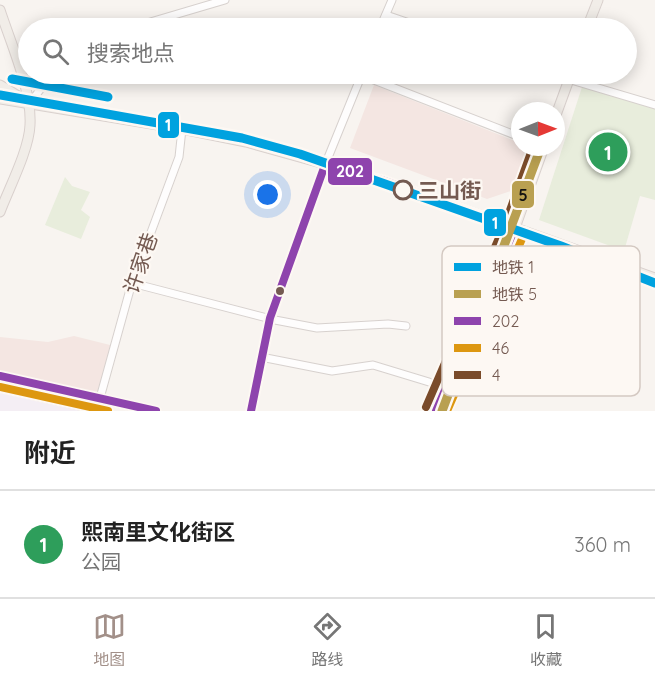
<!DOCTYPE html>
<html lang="zh">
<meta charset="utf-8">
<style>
body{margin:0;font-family:Quicksand,"Noto Sans SC",sans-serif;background:#f6f6f6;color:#222}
.compass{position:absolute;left:511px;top:102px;width:54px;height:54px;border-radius:50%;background:#fff;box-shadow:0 3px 15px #0003;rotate:89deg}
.you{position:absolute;left:268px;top:195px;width:21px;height:21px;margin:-15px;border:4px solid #fff;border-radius:50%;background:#1a73e8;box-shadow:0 0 0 9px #1a73e833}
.badge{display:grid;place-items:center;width:39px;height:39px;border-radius:50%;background:#a29089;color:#fff;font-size:20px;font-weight:700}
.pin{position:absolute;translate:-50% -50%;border:3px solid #fff;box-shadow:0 2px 6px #0006}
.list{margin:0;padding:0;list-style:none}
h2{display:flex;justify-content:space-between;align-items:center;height:78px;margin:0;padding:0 24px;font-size:26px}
h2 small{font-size:20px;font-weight:400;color:#767676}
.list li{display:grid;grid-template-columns:39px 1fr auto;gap:18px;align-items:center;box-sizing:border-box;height:108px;padding:0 24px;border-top:2px solid #e0e0e0}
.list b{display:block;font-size:22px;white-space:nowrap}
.list p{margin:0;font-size:20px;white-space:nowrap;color:#767676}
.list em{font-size:20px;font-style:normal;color:#767676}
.icon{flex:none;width:33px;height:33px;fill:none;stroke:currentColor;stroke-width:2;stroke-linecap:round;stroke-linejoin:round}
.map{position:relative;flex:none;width:655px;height:411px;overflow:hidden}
.search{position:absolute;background:#fff;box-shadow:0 3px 15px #0003;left:18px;right:18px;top:18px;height:66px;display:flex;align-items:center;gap:15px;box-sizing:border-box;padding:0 21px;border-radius:33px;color:#767676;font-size:22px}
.sheet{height:186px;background:#fff}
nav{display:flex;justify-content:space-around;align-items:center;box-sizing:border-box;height:84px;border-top:2px solid #e0e0e0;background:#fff;font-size:16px;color:#767676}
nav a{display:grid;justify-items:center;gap:3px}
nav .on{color:#a29089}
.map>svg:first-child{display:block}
.commercial{fill:#f4e6e2}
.education{fill:#f4eef4}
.green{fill:#e8eddc}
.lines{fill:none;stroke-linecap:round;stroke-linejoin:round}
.minor-casing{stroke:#d7d1ce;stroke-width:9}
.major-casing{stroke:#d9d0cd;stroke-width:11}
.minor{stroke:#fefdfd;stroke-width:7}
.major{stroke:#f1ede8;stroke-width:9}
.bus-1-casing{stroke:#fdf8f3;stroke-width:12}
.bus-2-casing{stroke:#fdf8f3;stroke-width:12}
.bus-3-casing{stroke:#fdf8f3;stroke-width:12}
.bus-1{stroke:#8e44ad;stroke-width:8}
.bus-2{stroke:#dd9710;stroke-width:8}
.bus-3{stroke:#7a4b2a;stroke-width:8}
.metro-1-casing{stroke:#fdf8f3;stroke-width:14}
.metro-2-casing{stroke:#fdf8f3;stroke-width:14}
.metro-1{stroke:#00a2df;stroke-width:9}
.metro-2{stroke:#b9a051;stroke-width:9}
.stop-dot{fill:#fdf8f3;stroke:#745a51;stroke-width:3}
.bus-dot{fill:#745a51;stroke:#fdf8f3;stroke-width:2}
.labels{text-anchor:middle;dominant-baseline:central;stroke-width:4.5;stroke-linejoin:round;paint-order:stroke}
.stop-label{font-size:21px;font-weight:bold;fill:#745a51;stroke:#fdf8f3;text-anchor:start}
.street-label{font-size:21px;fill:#745a51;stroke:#fdf8f3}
.key{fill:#fdf8f3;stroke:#d4c9c2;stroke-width:1.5}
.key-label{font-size:16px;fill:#745a51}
.line-badge{stroke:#fdf8f3;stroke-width:2}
.badge-label{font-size:16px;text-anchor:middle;font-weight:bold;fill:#fff}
.pale-badge-label{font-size:16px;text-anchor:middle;font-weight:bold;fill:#111}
</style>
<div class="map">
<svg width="655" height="411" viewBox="0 0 655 411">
<rect width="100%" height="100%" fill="#f8f4f0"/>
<g class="commercial">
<polygon points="374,85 520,143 520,147 534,149 517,189 487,199 350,148"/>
<polygon points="74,336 114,346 100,398 0,376 0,337 48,342"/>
</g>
<polygon class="education" points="0,392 96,411 0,411"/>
<g class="green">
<polygon points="582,87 655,107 655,200 640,196 624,251 539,220"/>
<polygon points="65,177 72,186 90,192 81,210 90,217 81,239 45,225"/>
</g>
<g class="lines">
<defs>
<g id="minor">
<polyline points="386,15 424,28"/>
<polyline points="130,28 225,0"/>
<polyline points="380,28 392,0"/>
<polyline points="551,74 655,105"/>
<polyline points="361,75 520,137"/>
<polyline points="30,103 52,74"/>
<polyline points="132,283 275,320 317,328 388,324 406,326"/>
<polyline points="261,357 332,371 373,365 429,382"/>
<polyline points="100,398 131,286 179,157 182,129"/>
<polyline points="251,411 270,318 325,165 362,74"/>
</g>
<g id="major">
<path d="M0 10C11 44 32 90 30 125 29 150 9 188 0 212"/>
<polyline points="587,28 598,0"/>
<polyline points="0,85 25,100"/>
<polyline points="0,99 182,129 246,142 382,180 655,278"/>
<polyline points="556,115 571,74"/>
<polyline points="0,376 156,411"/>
<polyline points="0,387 106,411"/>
<polyline points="436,411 515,228 544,147"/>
</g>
</defs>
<use href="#minor" class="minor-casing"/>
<use href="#major" class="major-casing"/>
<use href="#minor" class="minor"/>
<use href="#major" class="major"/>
<defs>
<g id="bus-1">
<polyline points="0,376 156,411"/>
<polyline points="251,411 270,318 325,165 382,180 515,228 436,411"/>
</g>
<g id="bus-2">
<polyline points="0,387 108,411"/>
<polyline points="447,411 525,232"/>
</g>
<polyline id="bus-3" points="426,407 505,224 533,147"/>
</defs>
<use href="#bus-1" class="bus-1-casing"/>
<use href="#bus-2" class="bus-2-casing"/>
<use href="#bus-3" class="bus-3-casing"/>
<use href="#bus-1" class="bus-1"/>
<use href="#bus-2" class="bus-2"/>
<use href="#bus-3" class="bus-3"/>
<defs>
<g id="metro-1">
<polyline points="12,79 108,97"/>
<polyline points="0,95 242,138 300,154 561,246 655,283"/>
</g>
<polyline id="metro-2" points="442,411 541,147"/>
</defs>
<use href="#metro-1" class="metro-1-casing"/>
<use href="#metro-2" class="metro-2-casing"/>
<use href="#metro-1" class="metro-1"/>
<use href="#metro-2" class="metro-2"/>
</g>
<circle class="stop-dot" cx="403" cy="190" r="9"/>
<circle class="bus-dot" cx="280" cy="291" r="5"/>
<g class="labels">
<g class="stop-label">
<text x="418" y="190">三山街</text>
</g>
<g class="street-label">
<text transform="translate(140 263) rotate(-71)">许家巷</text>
</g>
</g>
<rect x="442" y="246" width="198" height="150" rx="9" class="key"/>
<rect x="454" y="263" width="27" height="8" fill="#00a2df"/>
<rect x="454" y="290" width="27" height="8" fill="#b9a051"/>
<rect x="454" y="317" width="27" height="8" fill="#8e44ad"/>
<rect x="454" y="344" width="27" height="8" fill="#dd9710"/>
<rect x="454" y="371" width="27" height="8" fill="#7a4b2a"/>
<g class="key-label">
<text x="492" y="273">地铁 1</text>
<text x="492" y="300">地铁 5</text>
<text x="492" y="327">202</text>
<text x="492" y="354">46</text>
<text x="492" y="381">4</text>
</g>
<g class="line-badge">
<rect x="157" y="111" width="23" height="28" rx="6" fill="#00a2df"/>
<rect x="327" y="157" width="46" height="29" rx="6" fill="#8e44ad"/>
<rect x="511" y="180" width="24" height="29" rx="6" fill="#b9a051"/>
<rect x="483" y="208" width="24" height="29" rx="6" fill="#00a2df"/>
</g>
<g class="badge-label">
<text x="168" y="131">1</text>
<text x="350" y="177">202</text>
<text x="495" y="229">1</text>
</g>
<g class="pale-badge-label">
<text x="523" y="201">5</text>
</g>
</svg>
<svg class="compass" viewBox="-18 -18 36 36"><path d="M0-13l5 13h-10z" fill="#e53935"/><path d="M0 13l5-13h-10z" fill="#767676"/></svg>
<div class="you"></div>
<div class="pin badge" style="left:608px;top:152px;background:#2e9e5b">1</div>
<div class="search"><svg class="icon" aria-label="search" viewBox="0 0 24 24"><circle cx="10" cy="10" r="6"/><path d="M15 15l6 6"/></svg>搜索地点</div>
</div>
<section class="sheet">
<h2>附近<small></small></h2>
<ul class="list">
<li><span class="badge" style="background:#2e9e5b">1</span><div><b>熙南里文化街区</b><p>公园</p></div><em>360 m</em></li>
</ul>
</section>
<nav>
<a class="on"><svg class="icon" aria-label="map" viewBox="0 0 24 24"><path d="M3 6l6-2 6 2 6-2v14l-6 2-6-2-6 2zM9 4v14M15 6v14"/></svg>地图</a>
<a><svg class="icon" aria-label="directions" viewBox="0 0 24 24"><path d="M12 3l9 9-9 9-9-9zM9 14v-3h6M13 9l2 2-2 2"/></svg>路线</a>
<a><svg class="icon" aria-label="saved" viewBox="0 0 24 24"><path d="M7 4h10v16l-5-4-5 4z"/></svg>收藏</a>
</nav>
